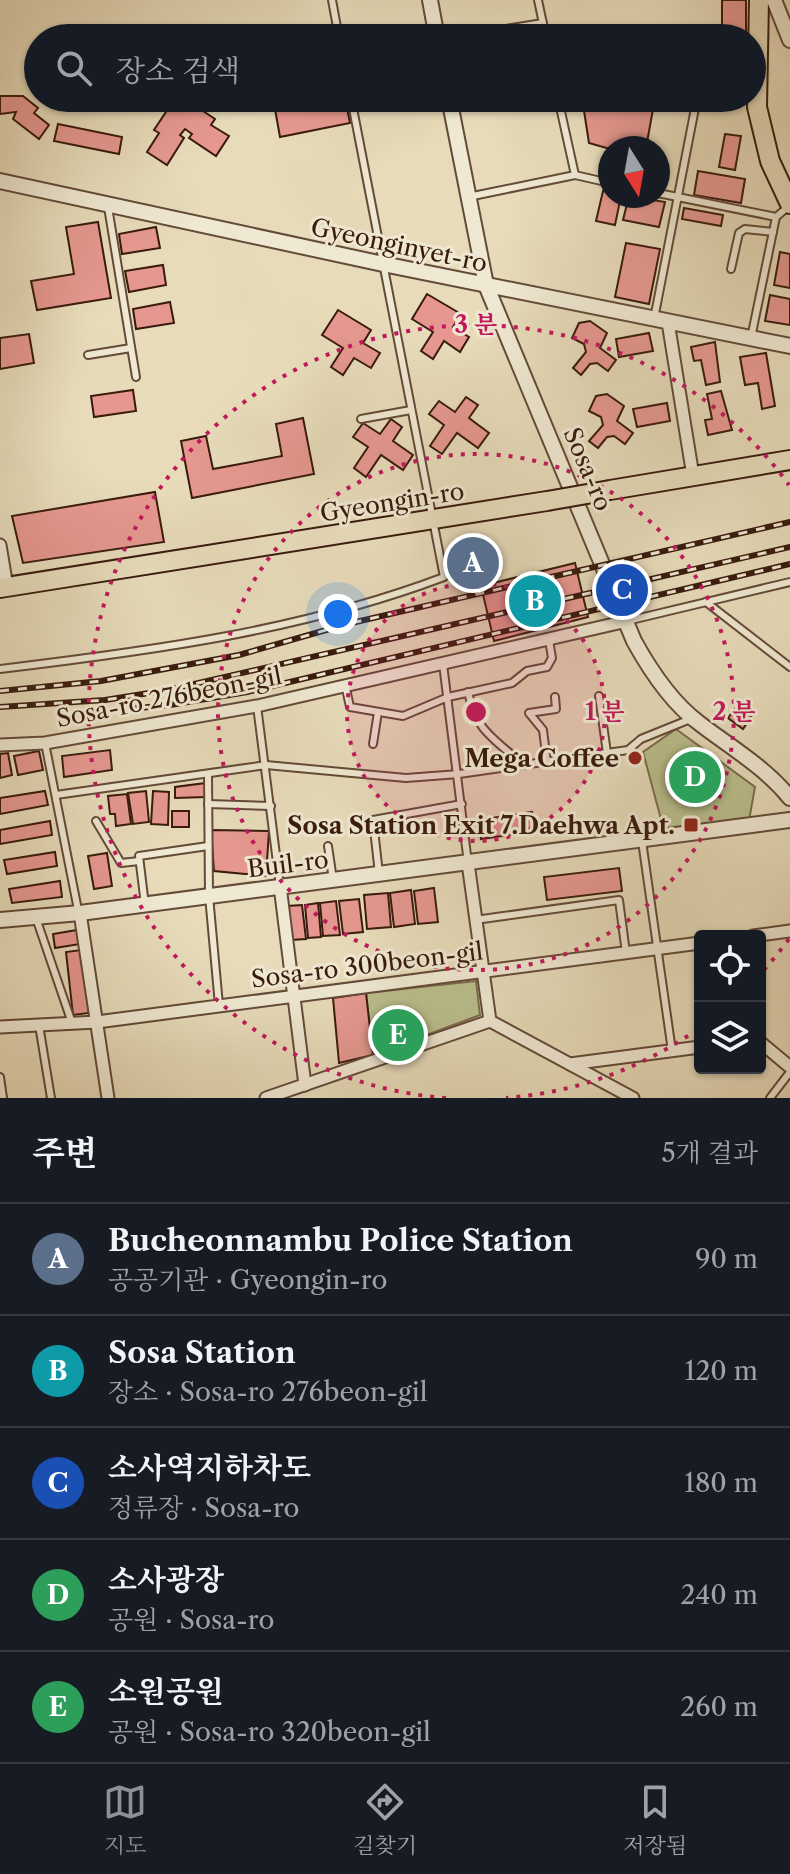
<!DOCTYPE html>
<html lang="ko">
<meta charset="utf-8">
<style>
body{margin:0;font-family:"Libre Caslon Text","Noto Serif KR",serif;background:#20242c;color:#f1f3f6}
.controls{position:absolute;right:24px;bottom:24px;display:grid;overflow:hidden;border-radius:8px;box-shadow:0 2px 6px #0004}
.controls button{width:72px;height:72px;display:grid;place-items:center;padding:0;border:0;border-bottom:2px solid #363941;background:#171b24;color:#f1f3f6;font:40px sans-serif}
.compass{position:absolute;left:598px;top:136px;width:72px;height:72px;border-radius:50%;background:#171b24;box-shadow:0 2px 6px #0004;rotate:169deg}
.you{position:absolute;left:338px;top:614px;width:28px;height:28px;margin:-20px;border:6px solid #fff;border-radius:50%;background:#1a73e8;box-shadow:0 0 0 12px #1a73e833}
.badge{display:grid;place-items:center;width:52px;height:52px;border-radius:50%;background:#8c9099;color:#fff;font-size:26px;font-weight:700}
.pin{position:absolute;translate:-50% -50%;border:4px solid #fff;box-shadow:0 2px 8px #0006}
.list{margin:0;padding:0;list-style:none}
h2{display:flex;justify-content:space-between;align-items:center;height:104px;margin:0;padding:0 32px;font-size:34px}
h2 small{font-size:26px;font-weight:400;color:#9ea1a6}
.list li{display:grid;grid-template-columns:52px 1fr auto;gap:24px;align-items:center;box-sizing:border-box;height:112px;padding:0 32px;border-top:2px solid #363941}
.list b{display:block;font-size:30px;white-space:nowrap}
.list p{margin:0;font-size:26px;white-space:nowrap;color:#9ea1a6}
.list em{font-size:26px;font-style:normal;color:#9ea1a6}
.icon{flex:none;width:44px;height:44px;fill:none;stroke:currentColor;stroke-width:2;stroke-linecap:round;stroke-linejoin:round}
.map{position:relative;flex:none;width:790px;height:1098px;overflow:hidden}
.search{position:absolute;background:#171b24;box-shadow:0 2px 6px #0004;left:24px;right:24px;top:24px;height:88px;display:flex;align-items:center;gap:20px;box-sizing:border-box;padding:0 28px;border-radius:44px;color:#9ea1a6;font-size:30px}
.sheet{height:664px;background:#171b24}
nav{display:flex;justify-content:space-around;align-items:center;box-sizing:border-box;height:112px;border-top:2px solid #363941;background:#171b24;font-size:22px;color:#9ea1a6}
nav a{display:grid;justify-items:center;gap:4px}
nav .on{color:#8c9099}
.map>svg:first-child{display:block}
.green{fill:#babe8c;stroke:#7a6c4c;stroke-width:2}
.building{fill:#e69890;stroke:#391a0d;stroke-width:2}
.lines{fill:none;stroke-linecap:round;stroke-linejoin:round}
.service-casing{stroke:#644a38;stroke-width:10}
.minor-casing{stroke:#644a38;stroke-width:15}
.tertiary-casing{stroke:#644a38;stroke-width:18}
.primary-casing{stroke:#391a0d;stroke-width:22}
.service{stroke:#efe8d2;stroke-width:6}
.minor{stroke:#efe8d2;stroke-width:11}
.tertiary{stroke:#efe8d2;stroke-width:14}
.primary{stroke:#e7dbba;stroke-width:18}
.rail-casing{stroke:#391a0d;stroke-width:6}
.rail{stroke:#efe8d2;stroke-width:3;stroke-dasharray:9;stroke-linecap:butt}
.primary-bridge-casing{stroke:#391a0d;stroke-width:22;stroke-linecap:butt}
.primary-bridge{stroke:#e7dbba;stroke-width:18}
.ring{fill:none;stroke:#c2185b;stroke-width:4;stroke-dasharray:4 8}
.poi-dot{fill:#8f2418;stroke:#efe8d2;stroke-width:3}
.labels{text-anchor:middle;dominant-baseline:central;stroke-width:6;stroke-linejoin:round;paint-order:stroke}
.street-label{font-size:24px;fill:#391a0d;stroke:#efe8d2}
.poi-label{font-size:24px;font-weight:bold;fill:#391a0d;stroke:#efe8d2;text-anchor:end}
.centre{fill:#c2185b;stroke:#efe8d2;stroke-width:4}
.ring-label{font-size:24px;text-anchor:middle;font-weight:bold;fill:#c2185b;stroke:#efe8d2;stroke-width:6;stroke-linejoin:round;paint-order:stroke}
</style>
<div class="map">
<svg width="790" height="1098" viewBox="0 0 790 1098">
<rect width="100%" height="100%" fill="#e7dbba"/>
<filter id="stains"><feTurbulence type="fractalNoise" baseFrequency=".0025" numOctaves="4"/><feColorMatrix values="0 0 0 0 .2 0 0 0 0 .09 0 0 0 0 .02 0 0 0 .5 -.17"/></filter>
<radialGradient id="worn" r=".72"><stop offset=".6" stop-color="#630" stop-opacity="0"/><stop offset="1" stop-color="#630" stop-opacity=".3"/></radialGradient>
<g class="green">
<polygon points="676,729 755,787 748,826 666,838 643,752"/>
<polygon points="476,981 480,1015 373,1055 366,993"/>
</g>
<g class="building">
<rect x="722" y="0" width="24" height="38"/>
<polygon points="171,26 190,38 148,38 155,28 165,34"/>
<polygon points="0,96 23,96 38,108 34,113 49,125 39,139 13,119 16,112 0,114"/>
<polygon points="273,98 345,98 350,123 280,137"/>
<polygon points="582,98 655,98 646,148 610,149 589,143"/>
<polygon points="188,101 215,119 211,125 229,136 216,156 189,138 192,134 185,129 180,135 184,138 167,165 147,152 159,133 154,130 172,103 182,110"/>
<polygon points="58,124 122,137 119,154 54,141"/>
<polygon points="725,134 741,136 735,170 719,167"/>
<polygon points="698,171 745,179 741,203 694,195"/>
<polygon points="603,191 610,192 610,196 621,196 615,225 596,221"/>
<polygon points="629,196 665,202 659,227 623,220"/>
<polygon points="684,208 723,215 721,226 682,219"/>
<polygon points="98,222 111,298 37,310 31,281 74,274 66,227"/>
<polygon points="156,227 160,248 122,254 119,234"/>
<polygon points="626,243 660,249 649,304 615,297"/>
<polygon points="780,252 790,254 790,288 774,285"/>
<polygon points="163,265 166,285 129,292 125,271"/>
<polygon points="427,294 461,314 453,327 469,337 460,352 444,341 433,359 421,351 433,332 412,319"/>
<polygon points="770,295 790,299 790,325 765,321"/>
<polygon points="170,302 174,323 136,329 133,309"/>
<polygon points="338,310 371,330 363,343 380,353 371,368 354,358 343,375 331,367 343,348 322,335"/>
<polygon points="590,321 607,333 600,348 616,360 608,371 597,363 590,364 581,375 573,368 586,352 584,344 572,338 579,323"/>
<polygon points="649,333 653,351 619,357 616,339"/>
<polygon points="29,334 34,363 0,369 0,338"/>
<polygon points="715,342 720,382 706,385 701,360 694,361 691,347"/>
<polygon points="766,353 775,406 762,409 758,383 745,385 740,357"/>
<polygon points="133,390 136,411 94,417 91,396"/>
<polygon points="721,391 732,430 708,435 705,420 712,419 707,394"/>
<polygon points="607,394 624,406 617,421 633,433 625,444 614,436 607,437 598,448 589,441 603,425 601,417 589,411 596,396"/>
<polygon points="466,397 478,405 469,418 489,433 478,448 457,433 442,454 430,446 444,425 429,414 439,401 455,412"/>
<polygon points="667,403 670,421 637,427 633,409"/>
<polygon points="303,418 314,474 192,498 181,441 206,436 213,469 282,456 276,424"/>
<polygon points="391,419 402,427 393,441 413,455 403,470 381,455 366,477 354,468 368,447 353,437 363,423 380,434"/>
<polygon points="155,492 164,542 23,563 12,516"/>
<circle cx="473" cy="562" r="9"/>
<polygon points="575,563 588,617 494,641 481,586"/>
<polygon points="737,706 751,717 743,729 728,718"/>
<polygon points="110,750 112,770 64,777 62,756"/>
<polygon points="39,751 43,770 18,775 14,756"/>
<polygon points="8,753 12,775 0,778 0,754"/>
<polygon points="206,783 206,797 175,798 175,787"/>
<polygon points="45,791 48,805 0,814 0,798"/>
<polygon points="146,791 149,822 133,824 128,793"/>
<polygon points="153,791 169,792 168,825 151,824"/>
<polygon points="127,794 131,824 116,826 115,814 110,814 108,796"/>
<rect x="172" y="811" width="17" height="16"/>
<polygon points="532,812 535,831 481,839 478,820"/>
<polygon points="50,821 52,835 0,844 0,830"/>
<polygon points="211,830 269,831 266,876 214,871"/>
<polygon points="55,852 57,866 7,874 4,860"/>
<polygon points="107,853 112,886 94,889 88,856"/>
<polygon points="619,868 622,891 547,900 544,877"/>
<polygon points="60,881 62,897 12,903 9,889"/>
<polygon points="434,888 438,922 418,924 414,891"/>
<polygon points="411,890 415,924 394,927 390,893"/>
<polygon points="388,893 391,927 367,929 364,895"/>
<polygon points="359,899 363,932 343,934 339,901"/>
<polygon points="336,901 340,935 323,936 320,903"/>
<polygon points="318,903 321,937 308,938 305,905"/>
<polygon points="302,905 306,939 291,940 287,906"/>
<polygon points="77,930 80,944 55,948 53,934"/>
<polygon points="81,950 89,1013 73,1015 66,952"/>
<polygon points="366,993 373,1055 339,1063 333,998"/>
</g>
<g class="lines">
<defs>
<g id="service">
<polyline points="332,0 339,38"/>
<polyline points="538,0 546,38"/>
<polyline points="448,38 543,23"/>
<polyline points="558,98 575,175"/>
<polyline points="658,193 776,217 788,207"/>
<polyline points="468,197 575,175 610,183"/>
<polyline points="108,207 136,377"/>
<polyline points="731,269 739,233 745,229 773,232"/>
<polyline points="654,319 697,98"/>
<polyline points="751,338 776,217"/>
<polyline points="88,355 131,348"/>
<polyline points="361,419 411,410"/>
<polyline points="706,602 790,667"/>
<polyline points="627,621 790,582"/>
<polyline points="443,664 468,863"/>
<path d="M0 669C150 651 301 631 444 577L351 98"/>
<polyline points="345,684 350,707 403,716 448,697 512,683 527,671 547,667 552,658 549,640"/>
<path d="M468 692C475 725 487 734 512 755V767"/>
<polyline points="599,696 607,753"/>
<polyline points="257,706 280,886"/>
<polyline points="45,743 78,910"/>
<polyline points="373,744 378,712"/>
<polyline points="547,762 543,730 529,713 556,709 555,697"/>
<polyline points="208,774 209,896 219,1005"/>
<polyline points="56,795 266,765 406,778 459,774 628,750 641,739 693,718"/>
<polyline points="208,804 271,806"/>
<polyline points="96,821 121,863 139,861"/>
<polyline points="642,841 672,1051"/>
<polyline points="328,846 333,880"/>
<polyline points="379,874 373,820 462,804"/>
<polyline points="145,905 139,856 208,846"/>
<polyline points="36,918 72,1023"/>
<polyline points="475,920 619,900 626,953"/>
<polyline points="39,1025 51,1098"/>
<polyline points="0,1077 3,1098"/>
<polyline points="770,1098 790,1072"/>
</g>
<g id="minor">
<polyline points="668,322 693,476"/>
<polyline points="0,545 7,587"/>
<polyline points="0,745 45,743 257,706 627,621"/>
<polyline points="468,863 490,1021"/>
<polyline points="280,886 305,1085"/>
<polyline points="80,913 108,1098"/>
<polyline points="753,936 790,931"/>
<polyline points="0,1027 97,1022 700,943"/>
<polyline points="760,1042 790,1067"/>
<polyline points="570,1064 700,1047"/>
<polyline points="266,1098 490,1021 633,1098"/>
</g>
<g id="tertiary">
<polyline points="430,0 437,38"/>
<polyline points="774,0 790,40"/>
<path d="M449 98 486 285 634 641C650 670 672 703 699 723 730 747 765 767 790 798"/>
<polyline points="0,181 383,264 790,346"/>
<polyline points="0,920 80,913 790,820"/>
</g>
<g id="primary">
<polyline points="759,0 757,107 770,161 790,204"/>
<polyline points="610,490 790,460"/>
<polyline points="0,588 547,501"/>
</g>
</defs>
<use href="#service" class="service-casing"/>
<use href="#minor" class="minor-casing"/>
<use href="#tertiary" class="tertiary-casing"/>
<use href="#primary" class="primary-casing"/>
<use href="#service" class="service"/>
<use href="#minor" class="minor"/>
<use href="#tertiary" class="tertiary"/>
<use href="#primary" class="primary"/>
<defs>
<g id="rail">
<polyline points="0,691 101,681 239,655 347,624 790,522"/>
<polyline points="0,707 105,700 168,690 790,547"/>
<polyline points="86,713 170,705 247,692 790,564"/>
</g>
</defs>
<use href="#rail" class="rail-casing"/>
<use href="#rail" class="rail"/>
<defs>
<polyline id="primary-bridge" points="547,501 610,490"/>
</defs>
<use href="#primary-bridge" class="primary-bridge-casing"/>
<use href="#primary-bridge" class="primary-bridge"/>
</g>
<circle cx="476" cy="712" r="129" fill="#c2185b" fill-opacity=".12"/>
<g class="ring">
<circle cx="476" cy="712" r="129"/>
<circle cx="476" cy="712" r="258"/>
<path d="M789 939A387 387 0 0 1 761 973M698 1029A387 387 0 0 1 506 1098M446 1098A387 387 0 1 1 789 485"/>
</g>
<g class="poi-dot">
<circle cx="635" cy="758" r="8"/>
<rect x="683" y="817" width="16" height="16" rx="4"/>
</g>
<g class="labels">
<g class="street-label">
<text transform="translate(399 245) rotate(12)">Gyeonginyet-ro</text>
<text transform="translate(588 469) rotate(67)">Sosa-ro</text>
<text transform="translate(392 502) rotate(-9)">Gyeongin-ro</text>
<text transform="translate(169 697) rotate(-11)">Sosa-ro 276beon-gil</text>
<text transform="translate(288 864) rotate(-7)">Buil-ro</text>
<text transform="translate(367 965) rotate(-7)">Sosa-ro 300beon-gil</text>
</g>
<g class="poi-label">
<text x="619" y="758">Mega Coffee</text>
<text x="675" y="825">Sosa Station Exit 7.Daehwa Apt.</text>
</g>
</g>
<circle cx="476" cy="712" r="12" class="centre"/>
<g class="ring-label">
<text x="476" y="333">3 분</text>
<text x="605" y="720">1 분</text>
<text x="734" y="720">2 분</text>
</g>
<rect width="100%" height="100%" filter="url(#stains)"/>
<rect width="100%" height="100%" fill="url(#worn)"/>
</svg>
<div class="controls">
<button><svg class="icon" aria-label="locate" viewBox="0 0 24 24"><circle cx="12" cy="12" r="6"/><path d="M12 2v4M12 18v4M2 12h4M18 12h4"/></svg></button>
<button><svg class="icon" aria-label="layers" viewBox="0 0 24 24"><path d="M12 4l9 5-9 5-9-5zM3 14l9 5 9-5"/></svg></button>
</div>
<svg class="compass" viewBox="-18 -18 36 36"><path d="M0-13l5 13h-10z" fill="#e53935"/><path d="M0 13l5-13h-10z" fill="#9ea1a6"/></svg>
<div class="you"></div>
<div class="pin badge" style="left:473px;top:563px;background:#5c6f8a">A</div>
<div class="pin badge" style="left:535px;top:601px;background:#0f9aa8">B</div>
<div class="pin badge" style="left:622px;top:590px;background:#1a4fb4">C</div>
<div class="pin badge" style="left:695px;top:777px;background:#2e9e5b">D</div>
<div class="pin badge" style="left:398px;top:1035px;background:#2e9e5b">E</div>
<div class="search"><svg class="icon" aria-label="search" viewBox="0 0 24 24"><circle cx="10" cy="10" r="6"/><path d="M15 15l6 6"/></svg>장소 검색</div>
</div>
<section class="sheet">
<h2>주변<small>5개 결과</small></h2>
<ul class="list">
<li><span class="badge" style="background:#5c6f8a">A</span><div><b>Bucheonnambu Police Station</b><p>공공기관 · Gyeongin-ro</p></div><em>90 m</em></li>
<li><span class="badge" style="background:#0f9aa8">B</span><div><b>Sosa Station</b><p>장소 · Sosa-ro 276beon-gil</p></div><em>120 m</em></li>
<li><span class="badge" style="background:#1a4fb4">C</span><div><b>소사역지하차도</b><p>정류장 · Sosa-ro</p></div><em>180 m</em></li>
<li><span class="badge" style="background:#2e9e5b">D</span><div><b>소사광장</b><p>공원 · Sosa-ro</p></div><em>240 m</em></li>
<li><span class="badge" style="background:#2e9e5b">E</span><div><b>소원공원</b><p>공원 · Sosa-ro 320beon-gil</p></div><em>260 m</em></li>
</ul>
</section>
<nav>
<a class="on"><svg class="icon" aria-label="map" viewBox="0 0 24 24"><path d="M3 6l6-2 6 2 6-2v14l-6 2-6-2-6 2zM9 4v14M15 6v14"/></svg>지도</a>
<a><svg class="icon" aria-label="directions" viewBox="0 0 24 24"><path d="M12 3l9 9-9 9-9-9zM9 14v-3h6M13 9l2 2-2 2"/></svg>길찾기</a>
<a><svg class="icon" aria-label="saved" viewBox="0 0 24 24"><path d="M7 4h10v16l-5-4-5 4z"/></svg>저장됨</a>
</nav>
